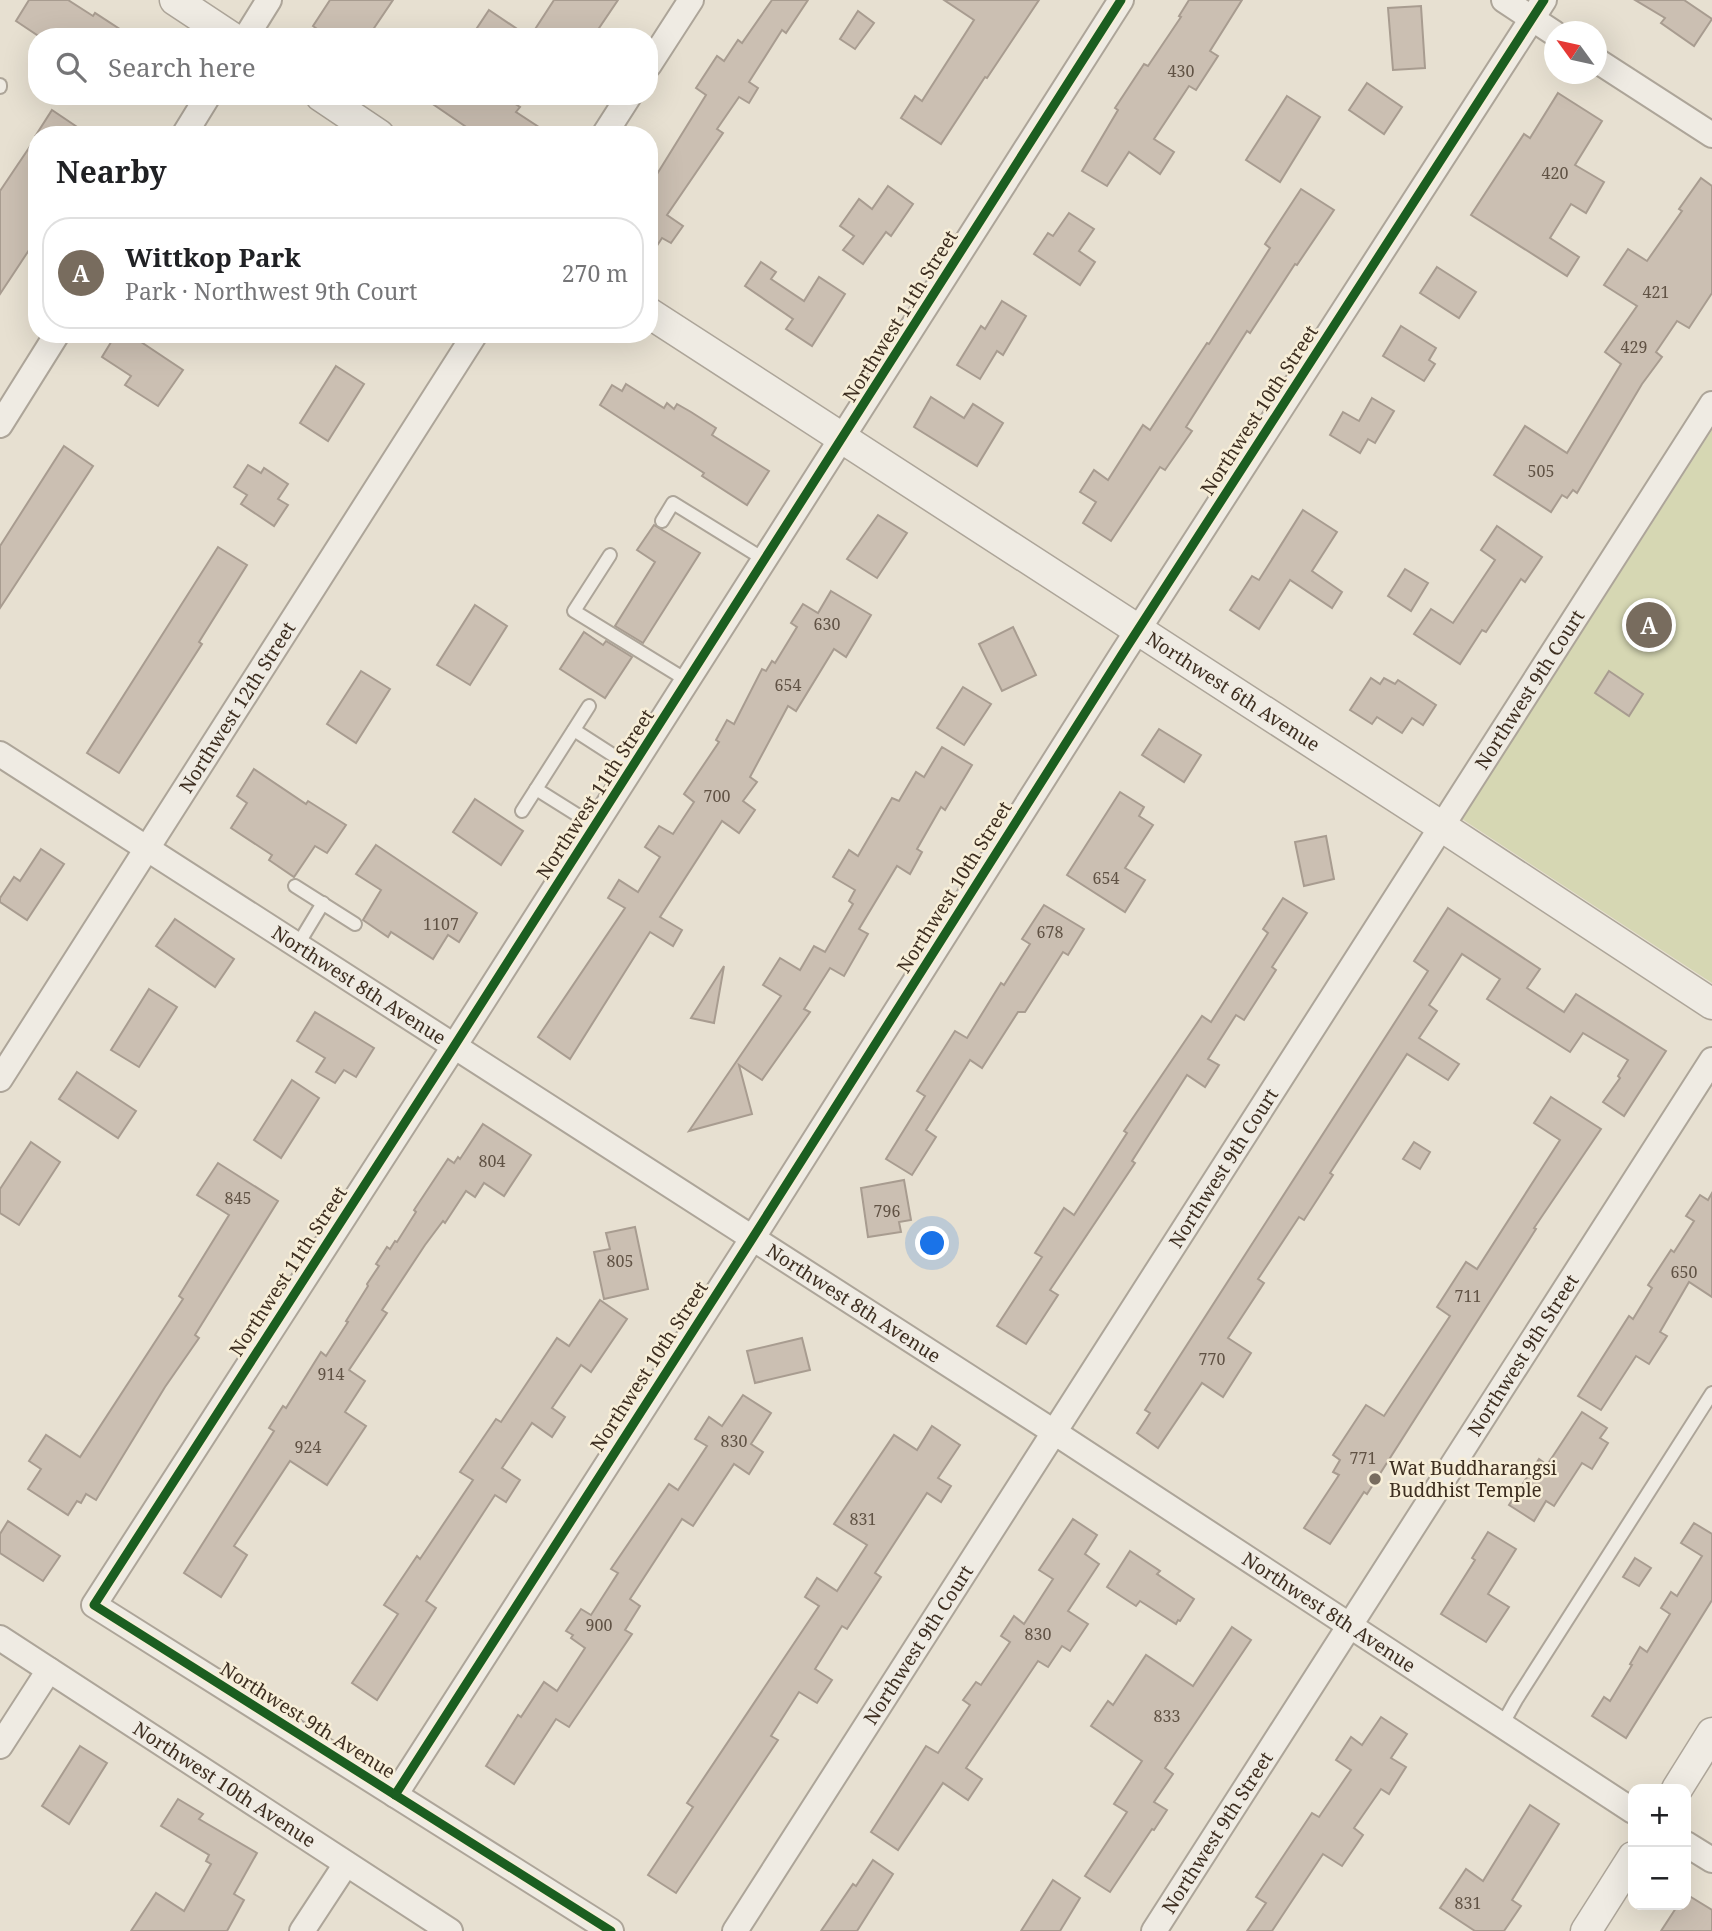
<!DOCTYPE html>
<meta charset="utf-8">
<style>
body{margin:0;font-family:"Noto Serif",serif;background:#f6f6f6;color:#202124}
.controls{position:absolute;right:21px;bottom:21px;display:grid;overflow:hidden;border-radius:14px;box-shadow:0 7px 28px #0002}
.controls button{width:63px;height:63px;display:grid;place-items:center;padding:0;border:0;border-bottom:2px solid #e0e0e0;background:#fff;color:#202124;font:35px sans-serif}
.compass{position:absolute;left:1544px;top:21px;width:63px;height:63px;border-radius:50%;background:#fff;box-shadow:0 7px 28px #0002;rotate:303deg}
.you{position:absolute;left:933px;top:1244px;width:24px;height:24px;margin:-18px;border:5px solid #fff;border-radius:50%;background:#1a73e8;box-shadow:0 0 0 10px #1a73e833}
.badge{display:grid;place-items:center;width:46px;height:46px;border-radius:50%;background:#786c5e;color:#fff;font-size:23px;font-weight:700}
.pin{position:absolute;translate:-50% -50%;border:4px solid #fff;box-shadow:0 2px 7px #0006}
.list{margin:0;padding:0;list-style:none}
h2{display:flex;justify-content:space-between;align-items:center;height:91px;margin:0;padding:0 28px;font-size:30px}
h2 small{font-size:23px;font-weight:400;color:#757577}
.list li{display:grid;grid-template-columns:46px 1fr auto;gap:21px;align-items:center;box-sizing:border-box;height:112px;margin:0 14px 14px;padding:0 14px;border:2px solid #e0e0e0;border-radius:28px}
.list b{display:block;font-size:26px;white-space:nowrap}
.list p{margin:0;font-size:23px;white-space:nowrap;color:#757577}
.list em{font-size:23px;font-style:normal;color:#757577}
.icon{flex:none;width:38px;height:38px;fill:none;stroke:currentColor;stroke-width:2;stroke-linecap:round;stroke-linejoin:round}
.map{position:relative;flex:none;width:1712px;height:1931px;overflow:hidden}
.search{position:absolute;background:#fff;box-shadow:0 7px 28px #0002;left:28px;top:28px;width:630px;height:77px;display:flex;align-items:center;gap:18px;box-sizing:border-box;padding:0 24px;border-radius:28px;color:#757577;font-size:26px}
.panel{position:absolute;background:#fff;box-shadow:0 7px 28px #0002;left:28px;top:126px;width:630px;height:217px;border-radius:28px}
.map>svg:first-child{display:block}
.park{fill:#d6d7b3}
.building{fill:#cbbfb2;stroke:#a89c90;stroke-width:2}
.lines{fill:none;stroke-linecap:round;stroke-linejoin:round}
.service-casing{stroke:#ada599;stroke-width:16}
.minor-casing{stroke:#ada599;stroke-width:28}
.tertiary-casing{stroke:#ada599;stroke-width:33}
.service{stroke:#efebe3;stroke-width:12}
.minor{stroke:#efebe3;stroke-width:24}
.tertiary{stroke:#efebe3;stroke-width:30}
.cycleway-casing{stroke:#f7eed8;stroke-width:13}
.cycleway{stroke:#1b5e20;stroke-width:9}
.poi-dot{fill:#786c5e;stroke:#f7eed8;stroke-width:2.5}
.labels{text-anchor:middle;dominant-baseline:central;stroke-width:5;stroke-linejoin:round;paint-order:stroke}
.number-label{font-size:16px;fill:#605244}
.street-label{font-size:19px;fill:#3d2e20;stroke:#f7eed8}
.poi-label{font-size:19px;fill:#3d2e20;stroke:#f7eed8;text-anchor:start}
</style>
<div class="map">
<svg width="1712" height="1931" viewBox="0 0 1712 1931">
<rect width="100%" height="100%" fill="#e7e0d1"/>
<polygon class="park" points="1712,430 1712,983 1462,819"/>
<g class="building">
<polygon points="29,0 68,0 93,16 95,13 132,37 40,37 16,21"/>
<polygon points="330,0 393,0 368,37 328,37 313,26"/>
<polygon points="554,0 618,0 593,37 530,37"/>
<polygon points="772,0 808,0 786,33 782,30 749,82 758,88 749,103 739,97 717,129 723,133 667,215 683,226 671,243 662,238 649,258 649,187 706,95 696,88 717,56 724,61 738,40 742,43"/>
<polygon points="944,0 1039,0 987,78 985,77 941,144 901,118 915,96 922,101 974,20"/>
<polygon points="1189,0 1242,0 1210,51 1218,56 1196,90 1189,86 1154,139 1174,152 1160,174 1129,152 1107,186 1082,171 1118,110 1115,108 1144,64 1148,66 1181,17 1179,16"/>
<polygon points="1635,0 1684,0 1712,19 1694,46 1661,23 1665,18"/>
<polygon points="1421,6 1425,68 1393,70 1388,8"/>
<polygon points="489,10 529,37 471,37"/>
<polygon points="858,11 874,23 855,49 840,39"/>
<polygon points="1367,83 1402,107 1384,134 1349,110"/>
<polygon points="1558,93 1602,121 1575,165 1604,182 1586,213 1571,204 1550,238 1579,257 1567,276 1471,215 1524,134 1530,138"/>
<polygon points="421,96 503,96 520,107 516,112 551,135 478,135"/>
<polygon points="1287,96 1320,117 1280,182 1246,160"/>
<polygon points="52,110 89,135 36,135"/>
<polygon points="37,136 37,238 0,294 0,191"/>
<polygon points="1701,178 1712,186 1712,293 1689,328 1677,321 1656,352 1662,357 1642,384 1577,493 1573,490 1567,498 1562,495 1551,512 1494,475 1525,426 1567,453 1621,364 1605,352 1637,306 1604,285 1628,249 1647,261 1682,211 1679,209"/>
<polygon points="888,186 913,204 891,236 886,232 863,264 843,250 854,236 840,226 859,199 872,209"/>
<polygon points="1301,189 1334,210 1297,265 1295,264 1250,333 1247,331 1186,427 1192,431 1165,470 1160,467 1111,541 1083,523 1096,502 1080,492 1094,470 1108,480 1143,425 1150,430 1207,343 1209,344 1270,248 1265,244"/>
<polygon points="1069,213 1094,229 1079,251 1095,262 1080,285 1034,254 1048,233 1053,236"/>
<polygon points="761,262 776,272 771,279 804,301 819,277 845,294 812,346 786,329 793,319 745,286"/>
<polygon points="1437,267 1476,292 1459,318 1420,293"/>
<polygon points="1002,301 1026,316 1003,355 997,351 980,379 957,365 981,326 985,329"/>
<polygon points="1401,326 1436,348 1429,360 1435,364 1424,381 1383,356"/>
<polygon points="116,334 129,334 183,370 158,406 125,385 131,376 102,357"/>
<polygon points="336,366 364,384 328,441 300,423"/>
<polygon points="626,384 664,408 667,403 674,409 677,404 691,412 716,428 712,435 769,471 747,505 702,476 704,473 600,405 612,385 622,391"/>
<polygon points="931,397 964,418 973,404 1003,423 977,466 914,427"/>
<polygon points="1372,398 1394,411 1375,443 1368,439 1360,453 1330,435 1343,412 1359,421"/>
<polygon points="64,446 93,466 0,608 0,546"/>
<polygon points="248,465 261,473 264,468 288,484 278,499 288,505 274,526 241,504 247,495 234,487"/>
<polygon points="1303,510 1337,532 1312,571 1342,592 1332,608 1290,580 1259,629 1230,610 1252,576 1259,580"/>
<polygon points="878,515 907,533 877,578 847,559"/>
<polygon points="654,525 700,553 643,643 615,626 655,562 637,550"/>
<polygon points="1497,526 1542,557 1525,582 1521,579 1486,632 1482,630 1460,664 1414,634 1431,609 1453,623 1495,560 1481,550"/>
<polygon points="218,547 247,565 199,642 202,644 119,773 87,753"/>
<polygon points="1405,569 1428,583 1411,611 1388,596"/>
<polygon points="831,591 871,615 846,657 834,649 796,711 788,706 750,777 757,782 743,801 755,810 739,833 722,821 660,917 682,930 673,946 650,932 570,1059 538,1037 625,908 608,898 619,880 638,892 660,857 645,847 659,826 673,834 694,802 684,794 719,742 716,740 727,720 734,724 762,669 766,671 772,661 775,663 797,627 791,623 803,604 818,613"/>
<polygon points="475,605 507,626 470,685 437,665"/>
<polygon points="1013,627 1036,675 1002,691 979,644"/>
<polygon points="584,632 603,645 606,641 632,657 605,698 560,669"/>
<polygon points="361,671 390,689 356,743 327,724"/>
<polygon points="1609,671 1643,694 1629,716 1595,693"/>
<polygon points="1371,678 1380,684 1384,678 1395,684 1398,680 1436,705 1423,725 1412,718 1402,733 1377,717 1372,724 1350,710"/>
<polygon points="963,687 991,704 964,745 937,728"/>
<polygon points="1159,729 1201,755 1184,782 1142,755"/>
<polygon points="942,747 972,765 945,810 941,807 917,849 922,852 910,874 897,866 859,929 868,934 844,976 830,968 804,1009 810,1012 762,1080 739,1065 752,1114 689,1131 781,996 763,985 780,958 800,970 814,946 825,952 853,904 849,901 855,890 833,877 849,850 858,856 892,798 899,801 916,772 924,777"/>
<polygon points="254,769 306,804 308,801 346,825 327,853 315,846 294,877 269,860 272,855 231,828 247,803 237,796"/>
<polygon points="1120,792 1144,807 1139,816 1153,825 1125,868 1145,880 1125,912 1067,875"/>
<polygon points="475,799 523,831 501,865 453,832"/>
<polygon points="1326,836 1334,879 1304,886 1295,842"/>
<polygon points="376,845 477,913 459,942 448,935 433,959 391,932 388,937 363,920 381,890 356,874"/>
<polygon points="41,849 64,864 27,920 0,902 0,898 14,877 20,881"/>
<polygon points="1283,898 1307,913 1272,967 1276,970 1244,1020 1236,1015 1208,1059 1219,1065 1205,1087 1187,1075 1132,1161 1135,1163 1050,1290 1058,1295 1026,1344 997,1326 1042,1257 1035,1253 1064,1208 1074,1215 1127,1133 1124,1131 1202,1016 1211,1022 1268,933 1263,929"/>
<polygon points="1044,905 1084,929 1068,955 1063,952 1025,1012 1018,1012 982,1068 970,1060 926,1130 936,1137 912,1175 886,1159 925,1096 917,1091 955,1031 967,1038 1001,983 1004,985 1030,944 1022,939"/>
<polygon points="1448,908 1540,969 1527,988 1564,1012 1576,994 1666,1051 1624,1116 1603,1102 1620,1078 1618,1076 1628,1060 1583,1033 1570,1052 1510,1014 1487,999 1500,979 1462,954 1429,1005 1437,1011 1419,1038 1459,1064 1448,1080 1407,1054 1330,1173 1333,1175 1304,1220 1299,1217 1258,1279 1264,1283 1228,1338 1251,1353 1223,1397 1202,1383 1158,1448 1137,1433 1150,1413 1145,1410 1428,971 1414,961"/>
<polygon points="175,919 234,959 215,987 156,946"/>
<polygon points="724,966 714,1023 691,1018"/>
<polygon points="149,989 177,1007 139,1067 111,1050"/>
<polygon points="315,1012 374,1048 356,1077 344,1070 335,1083 316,1072 325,1058 297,1041"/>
<polygon points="77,1072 136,1111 118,1138 59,1099"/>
<polygon points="292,1080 319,1098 281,1158 254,1140"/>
<polygon points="1551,1097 1601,1129 1534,1228 1536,1229 1367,1494 1364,1492 1330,1544 1304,1528 1339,1475 1333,1472 1340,1460 1333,1455 1366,1405 1384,1416 1450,1316 1437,1307 1466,1262 1477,1269 1560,1140 1534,1123"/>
<polygon points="483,1124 531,1155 504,1196 484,1183 475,1197 466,1191 445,1223 443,1221 425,1245 382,1310 387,1313 349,1370 365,1381 345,1412 366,1426 327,1485 290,1461 234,1546 247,1555 221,1597 184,1573 274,1431 269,1428 283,1406 286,1408 321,1352 326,1356 348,1322 346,1321 368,1286 367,1284 379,1266 376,1264 387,1247 390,1249 395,1241 397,1242 416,1212 414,1210 448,1159 454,1163 458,1157 460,1159"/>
<polygon points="31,1142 60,1162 19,1225 0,1213 0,1189"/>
<polygon points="1414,1142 1430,1152 1420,1169 1403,1159"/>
<polygon points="218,1163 278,1201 195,1335 199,1338 165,1387 96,1500 86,1494 81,1503 77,1501 68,1515 28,1489 41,1469 29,1461 46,1435 80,1457 183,1299 179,1296 229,1215 197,1195"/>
<polygon points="904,1180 911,1220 899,1222 901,1232 868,1237 861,1188"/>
<polygon points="1712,1193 1712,1297 1689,1282 1660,1332 1667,1336 1649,1364 1636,1356 1601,1410 1578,1396 1629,1316 1633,1319 1652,1288 1648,1285 1671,1250 1674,1252 1694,1221 1686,1216 1700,1195 1708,1200"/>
<polygon points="635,1227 648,1289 604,1299 594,1252 610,1249 606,1233"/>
<polygon points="600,1300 627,1319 591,1372 581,1365 552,1408 565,1417 552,1437 532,1423 502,1468 520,1480 506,1502 495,1495 465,1541 426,1601 436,1608 377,1700 352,1683 398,1614 384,1605 417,1556 420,1559 473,1480 460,1472 496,1419 501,1422 557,1338 569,1346"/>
<polygon points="802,1338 810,1370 755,1383 747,1351"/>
<polygon points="743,1395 771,1413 751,1444 763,1452 749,1474 734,1464 693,1526 682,1519 630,1599 640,1606 625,1630 632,1634 569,1727 556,1719 514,1784 486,1766 518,1715 521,1717 544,1682 557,1691 585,1648 571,1638 573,1635 566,1631 581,1609 591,1615 618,1573 611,1569 669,1484 678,1490 707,1446 695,1439 709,1417 722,1426"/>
<polygon points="1582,1412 1607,1428 1600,1438 1608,1443 1592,1469 1582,1463 1554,1506 1546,1501 1534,1521 1509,1505 1539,1459 1547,1465"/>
<polygon points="932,1426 960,1445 938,1478 951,1486 941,1502 927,1493 875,1573 881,1577 847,1629 842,1626 815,1669 832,1680 817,1703 799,1692 771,1736 778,1740 676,1893 648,1875 693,1807 687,1803 819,1606 805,1597 817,1578 837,1591 867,1545 834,1524 894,1435 917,1450"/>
<polygon points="1073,1519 1097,1535 1085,1554 1099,1564 1068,1611 1088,1624 1070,1651 1062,1646 1048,1667 1038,1661 966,1768 982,1779 968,1800 943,1783 898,1850 871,1832 926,1746 938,1753 970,1705 963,1700 976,1682 981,1685 1010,1642 1001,1636 1014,1616 1024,1624 1053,1579 1039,1570"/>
<polygon points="8,1521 60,1556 43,1581 0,1553 0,1534"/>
<polygon points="1694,1523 1712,1534 1712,1600 1626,1738 1592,1716 1604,1697 1610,1701 1632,1665 1630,1664 1640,1647 1647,1652 1670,1614 1661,1608 1671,1592 1677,1596 1702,1556 1681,1543"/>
<polygon points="1488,1532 1516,1549 1488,1594 1509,1607 1486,1642 1441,1614 1475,1560 1472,1558"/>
<polygon points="1130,1551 1160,1571 1157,1574 1194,1599 1180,1621 1178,1620 1176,1624 1140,1601 1136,1606 1107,1587"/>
<polygon points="1635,1558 1651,1568 1639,1586 1623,1577"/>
<polygon points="1232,1627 1251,1640 1165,1768 1173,1774 1154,1802 1167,1810 1154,1830 1152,1829 1110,1892 1085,1876 1127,1812 1114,1804 1142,1761 1091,1726 1108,1701 1113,1705 1146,1655 1193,1686"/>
<polygon points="1381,1717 1407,1734 1391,1758 1406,1767 1389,1794 1381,1789 1354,1828 1363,1835 1342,1866 1323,1854 1272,1931 1247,1931 1266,1903 1256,1897 1312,1813 1319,1817 1351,1770 1336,1760 1351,1737 1362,1745"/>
<polygon points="80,1746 107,1763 69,1824 42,1806"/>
<polygon points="178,1799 203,1814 199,1819 257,1853 234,1894 244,1900 227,1931 131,1931 156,1893 184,1911 211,1864 206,1861 209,1855 161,1826"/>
<polygon points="1530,1805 1559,1824 1512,1900 1521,1906 1504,1931 1475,1931 1440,1908 1466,1869 1483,1881"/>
<polygon points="873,1860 893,1874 857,1931 821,1931 853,1884 856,1886"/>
<polygon points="1053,1880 1080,1898 1060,1931 1021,1931"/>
<polygon points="1686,1894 1712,1910 1712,1931 1661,1931 1678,1905 1686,1905"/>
</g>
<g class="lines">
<defs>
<g id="service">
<polyline points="0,85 0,87"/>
<polyline points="662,521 673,503 765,560"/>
<polyline points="610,555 574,611 688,681"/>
<polyline points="574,730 633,768"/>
<polyline points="536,789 595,826"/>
<polyline points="522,811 589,706"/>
<polyline points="295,886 355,924"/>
<polyline points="297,946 323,903"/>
<polyline points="1502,1725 1516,1700 1712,1393"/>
</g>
<g id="minor">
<polyline points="1504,0 1554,33"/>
<polyline points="246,37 269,0"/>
<polyline points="1596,60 1712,135"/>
<polyline points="649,65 691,0"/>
<polyline points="184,135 208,96"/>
<polyline points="604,135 629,96"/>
<polyline points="0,425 57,334"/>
<path id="s1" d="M0 754 1054 1432 1633 1811"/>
<path id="s2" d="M0 1079 475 334"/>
<path id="s3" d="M0 1638 450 1931"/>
<polyline points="0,1746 49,1670"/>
<polyline points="395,1795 752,1239 1123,653 1544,0"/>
<polyline points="1686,1844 1712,1860"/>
<polyline points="302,1931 346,1864"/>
<polyline points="611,1931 94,1605 453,1048 1121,0"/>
<path id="s4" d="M735 1931 1712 404"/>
<path id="s5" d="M1154 1931 1712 1060"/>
</g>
<g id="tertiary">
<polyline points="175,0 231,37"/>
<polyline points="321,96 379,135"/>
<path id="s6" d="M649 313 1441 826 1712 1004"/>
<polyline points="1677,1789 1712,1733"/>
<polyline points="1586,1931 1633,1857"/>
</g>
</defs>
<use href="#service" class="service-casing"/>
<use href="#minor" class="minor-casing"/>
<use href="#tertiary" class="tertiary-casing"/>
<use href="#service" class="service"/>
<use href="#minor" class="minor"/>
<use href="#tertiary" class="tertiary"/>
<defs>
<g id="cycleway">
<polyline points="395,1795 752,1239 1123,653 1544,0"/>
<polyline points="611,1931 94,1605 453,1048 1121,0"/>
</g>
</defs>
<use href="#cycleway" class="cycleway-casing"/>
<use href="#cycleway" class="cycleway"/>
</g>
<circle class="poi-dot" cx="1375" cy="1479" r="7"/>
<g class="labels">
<g class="number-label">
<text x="1181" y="71">430</text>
<text x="1555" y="173">420</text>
<text x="1656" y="292">421</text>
<text x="1634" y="347">429</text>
<text x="1541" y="471">505</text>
<text x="827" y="624">630</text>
<text x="788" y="685">654</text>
<text x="717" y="796">700</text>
<text x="1106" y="878">654</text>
<text x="441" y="924">1107</text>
<text x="1050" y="932">678</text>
<text x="492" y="1161">804</text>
<text x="238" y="1198">845</text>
<text x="887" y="1211">796</text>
<text x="620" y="1261">805</text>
<text x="1684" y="1272">650</text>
<text x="1468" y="1296">711</text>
<text x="1212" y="1359">770</text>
<text x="331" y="1374">914</text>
<text x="734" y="1441">830</text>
<text x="308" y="1447">924</text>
<text x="1363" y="1458">771</text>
<text x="863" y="1519">831</text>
<text x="599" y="1625">900</text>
<text x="1038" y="1634">830</text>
<text x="1167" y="1716">833</text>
<text x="1468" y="1903">831</text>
</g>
<g class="street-label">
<text transform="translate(900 316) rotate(-58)">Northwest 11th Street</text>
<text transform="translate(1259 410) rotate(-57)">Northwest 10th Street</text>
<text stroke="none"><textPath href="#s4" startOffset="1474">Northwest 9th Court</textPath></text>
<text stroke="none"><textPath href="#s6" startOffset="696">Northwest 6th Avenue</textPath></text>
<text stroke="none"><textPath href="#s2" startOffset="441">Northwest 12th Street</textPath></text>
<text transform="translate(595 794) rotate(-57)">Northwest 11th Street</text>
<text transform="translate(954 887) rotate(-58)">Northwest 10th Street</text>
<text stroke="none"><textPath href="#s1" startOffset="427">Northwest 8th Avenue</textPath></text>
<text stroke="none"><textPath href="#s4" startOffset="906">Northwest 9th Court</textPath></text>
<text transform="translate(288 1271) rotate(-57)">Northwest 11th Street</text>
<text stroke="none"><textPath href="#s1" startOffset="1015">Northwest 8th Avenue</textPath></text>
<text stroke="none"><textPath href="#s5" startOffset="684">Northwest 9th Street</textPath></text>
<text transform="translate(649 1366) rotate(-57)">Northwest 10th Street</text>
<text stroke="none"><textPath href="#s1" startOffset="1582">Northwest 8th Avenue</textPath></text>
<text stroke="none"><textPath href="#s4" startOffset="340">Northwest 9th Court</textPath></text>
<text transform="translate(308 1720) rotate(32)">Northwest 9th Avenue</text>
<text stroke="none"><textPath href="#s3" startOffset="268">Northwest 10th Avenue</textPath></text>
<text stroke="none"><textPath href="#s5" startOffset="117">Northwest 9th Street</textPath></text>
</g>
<g class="poi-label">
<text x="1389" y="1468">Wat Buddharangsi<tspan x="1389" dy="22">Buddhist Temple</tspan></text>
</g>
</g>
</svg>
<div class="controls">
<button>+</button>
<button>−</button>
</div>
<svg class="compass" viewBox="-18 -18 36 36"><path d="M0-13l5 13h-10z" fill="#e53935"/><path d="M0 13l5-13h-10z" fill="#757577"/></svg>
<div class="you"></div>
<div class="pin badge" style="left:1649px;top:625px">A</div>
<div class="search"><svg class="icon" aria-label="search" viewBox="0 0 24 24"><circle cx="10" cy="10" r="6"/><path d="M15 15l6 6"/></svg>Search here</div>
<section class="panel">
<h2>Nearby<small></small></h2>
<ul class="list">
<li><span class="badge">A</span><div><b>Wittkop Park</b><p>Park · Northwest 9th Court</p></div><em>270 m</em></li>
</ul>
</section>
</div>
